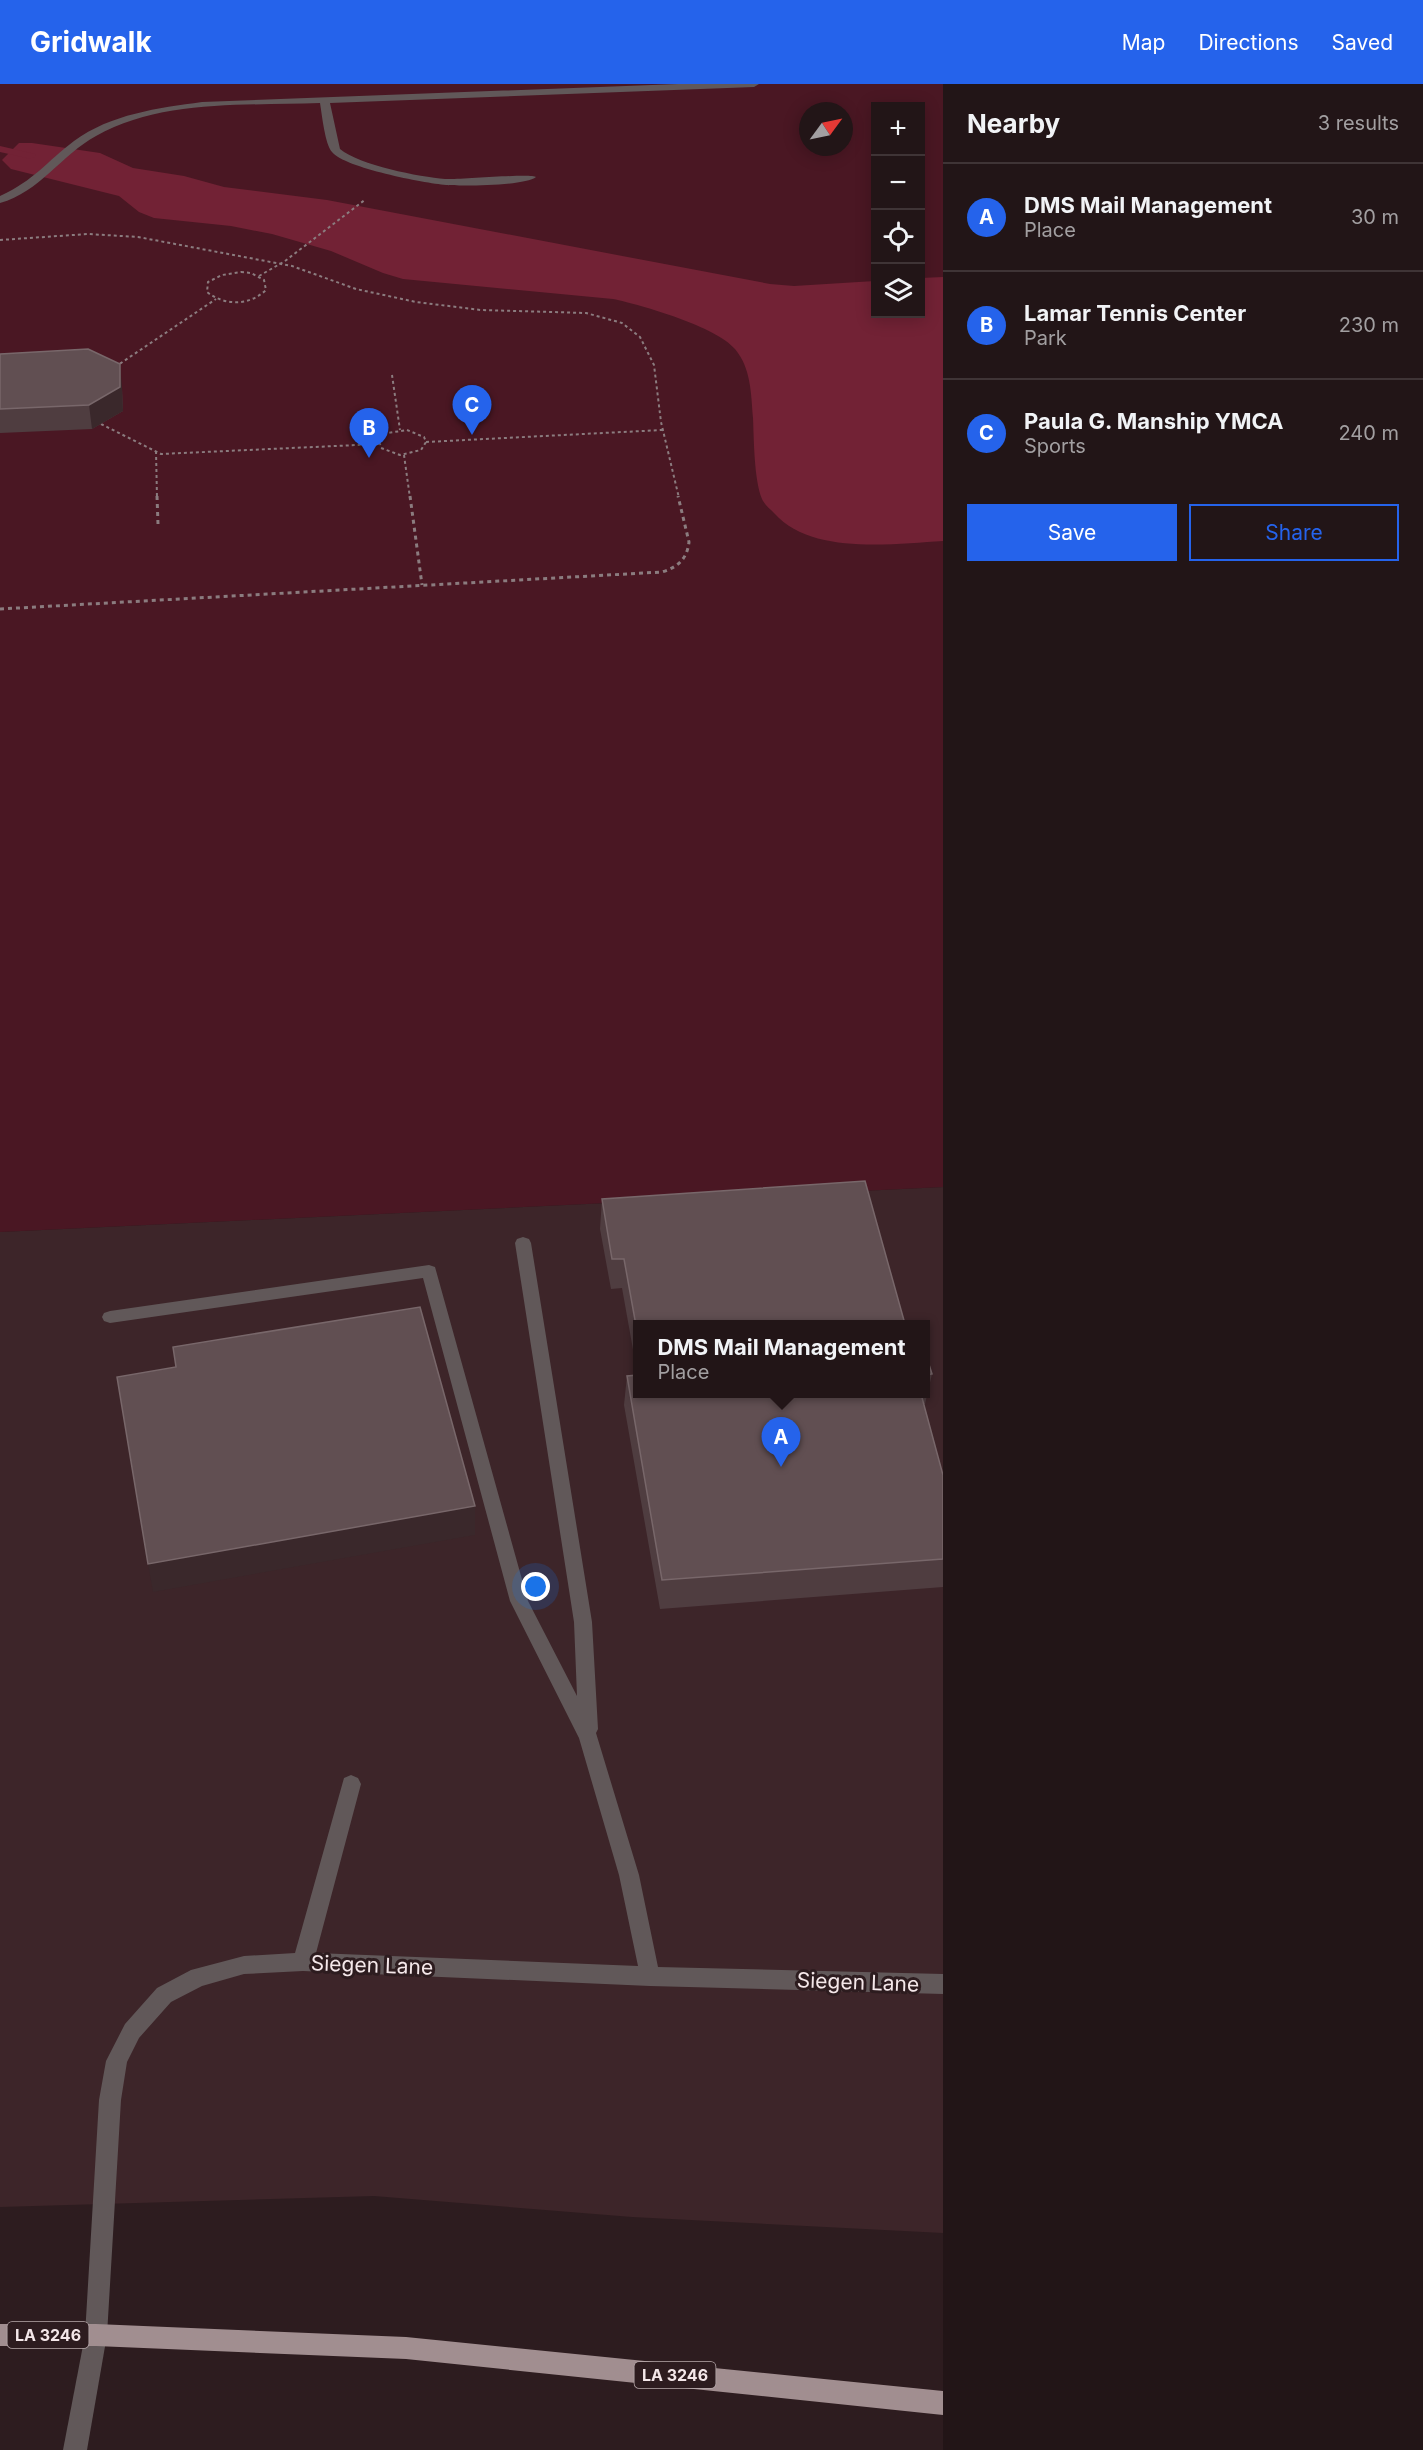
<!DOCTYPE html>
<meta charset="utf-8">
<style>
body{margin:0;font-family:Inter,sans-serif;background:#2a1e20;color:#f1f3f6}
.controls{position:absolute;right:18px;top:18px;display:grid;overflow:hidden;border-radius:0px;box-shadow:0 3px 15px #0003}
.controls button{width:54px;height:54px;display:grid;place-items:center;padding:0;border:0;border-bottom:2px solid #3f3436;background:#221517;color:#f1f3f6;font:30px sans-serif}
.compass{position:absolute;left:799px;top:18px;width:54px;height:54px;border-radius:50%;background:#221517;box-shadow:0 3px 15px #0003;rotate:57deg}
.you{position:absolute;left:536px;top:1503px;width:21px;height:21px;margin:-15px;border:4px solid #fff;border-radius:50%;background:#1a73e8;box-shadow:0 0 0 9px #1a73e833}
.badge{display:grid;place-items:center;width:39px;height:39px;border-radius:50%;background:#2563eb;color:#fff;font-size:20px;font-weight:700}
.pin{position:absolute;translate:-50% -50px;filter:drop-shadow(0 2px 3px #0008)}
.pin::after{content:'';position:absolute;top:32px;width:21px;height:18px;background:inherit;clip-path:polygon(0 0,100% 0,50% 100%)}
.popup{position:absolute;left:633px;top:1236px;width:297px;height:78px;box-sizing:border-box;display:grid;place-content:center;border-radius:0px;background:#221517;filter:drop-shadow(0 2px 4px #0005);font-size:20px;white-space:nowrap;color:#a29fa1}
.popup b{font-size:22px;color:#f1f3f6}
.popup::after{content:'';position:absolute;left:50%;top:100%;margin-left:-12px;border:12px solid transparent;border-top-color:#221517}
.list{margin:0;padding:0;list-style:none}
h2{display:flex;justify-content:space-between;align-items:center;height:78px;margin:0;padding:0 24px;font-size:26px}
h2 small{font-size:20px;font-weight:400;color:#a29fa1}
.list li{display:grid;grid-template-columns:39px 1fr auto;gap:18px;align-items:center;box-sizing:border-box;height:108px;padding:0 24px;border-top:2px solid #3f3436}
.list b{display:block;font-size:22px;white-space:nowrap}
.list p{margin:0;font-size:20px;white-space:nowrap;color:#a29fa1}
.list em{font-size:20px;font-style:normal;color:#a29fa1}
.actions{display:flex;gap:12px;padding:18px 24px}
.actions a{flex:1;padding:14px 0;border:2px solid #2563eb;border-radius:0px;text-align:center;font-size:21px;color:#2563eb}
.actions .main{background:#2563eb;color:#fff}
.icon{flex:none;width:33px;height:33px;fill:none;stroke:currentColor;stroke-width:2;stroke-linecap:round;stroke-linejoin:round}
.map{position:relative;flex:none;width:943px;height:2366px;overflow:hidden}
header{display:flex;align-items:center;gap:36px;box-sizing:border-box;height:84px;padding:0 30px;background:#2563eb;color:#fff}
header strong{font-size:28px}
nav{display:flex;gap:33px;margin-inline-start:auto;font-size:21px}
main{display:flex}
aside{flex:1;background:#221517}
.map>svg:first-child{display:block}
.built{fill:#3d2529;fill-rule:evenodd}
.green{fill:#4a1723;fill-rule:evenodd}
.water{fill:#722235}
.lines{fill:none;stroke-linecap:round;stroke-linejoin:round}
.stream{fill:#722235;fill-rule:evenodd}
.path-far1{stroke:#8b7c7f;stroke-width:2;stroke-dasharray:3 3;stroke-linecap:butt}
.path{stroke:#8b7c7f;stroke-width:3;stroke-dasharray:4 4;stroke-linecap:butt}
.service{fill:#615859;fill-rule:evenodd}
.minor{fill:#615859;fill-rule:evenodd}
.primary{fill:#a18e90;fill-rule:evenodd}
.wall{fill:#4f3d40}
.shaded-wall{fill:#3a282b}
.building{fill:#614f52;stroke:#78676a;stroke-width:1.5}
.labels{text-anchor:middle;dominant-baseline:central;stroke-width:6;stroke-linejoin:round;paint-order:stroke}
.shield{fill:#2d1c1f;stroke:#b8aaac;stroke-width:1.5}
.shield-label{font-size:16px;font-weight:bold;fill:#f4e7e9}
.near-street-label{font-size:21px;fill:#f4e7e9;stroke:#2d1c1f}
</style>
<header>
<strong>Gridwalk</strong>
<nav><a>Map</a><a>Directions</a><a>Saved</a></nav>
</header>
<main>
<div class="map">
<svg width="943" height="2366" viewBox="0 0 943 2366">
<rect width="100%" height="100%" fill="#2d1c1f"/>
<path class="built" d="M943 1103V2149L632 2133 374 2112 0 2123V1148ZM637 1240H925V1310H637Z"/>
<path class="green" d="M0 0H943V1103L0 1148ZM876 22H920V230H876ZM808 27H844V63H808Z"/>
<path class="water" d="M19 59H32L100 69 133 84 184 92 224 103 327 116 770 200 794 202 875 197 876 230H920L921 194 943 193V457C891 460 811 471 774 429 770 425 764 420 762 415 754 395 754 356 753 334 751 309 751 284 735 265 717 243 642 221 613 215L403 195 383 189 331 167 272 150 231 142 154 134 139 128 119 112 11 85 2 76Z"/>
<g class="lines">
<polygon class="stream" points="0,62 35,70 36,72 31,75 0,68"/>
<g class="path-far1">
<polyline points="0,156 88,150 138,153 292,182 356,205 416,218 481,226 586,229 622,239 640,253 654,281 661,338 679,414"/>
<path d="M241 188 251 189 264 196 266 206C249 222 225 222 207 208L208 198 222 191Z"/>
<polyline points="259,192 285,177 366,115"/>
<polyline points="115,283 216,215"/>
<polyline points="392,291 400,346"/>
<polyline points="101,340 161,370 379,360"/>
<polygon points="407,346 424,353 426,358 421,366 400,371 381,364 379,356 388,349"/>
<polyline points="426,358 662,346"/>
<polyline points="156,367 157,414"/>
<polyline points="404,371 410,414"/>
</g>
<g class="path">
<polyline points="157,412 158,440"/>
<polyline points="410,412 422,501"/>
<path d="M0 525 662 488C678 483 687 475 689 458L678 412"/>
</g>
<g class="service">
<path d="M678 0H759L754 3 330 19 340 65C359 81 420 93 445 95 460 96 531 89 536 93 525 102 462 102 446 101 424 99 345 84 332 68 325 60 322 31 320 19 247 22 162 15 96 52 61 71 40 108 0 119V112C35 96 46 78 74 57 111 30 158 24 202 18Z"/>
<polygon points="523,1153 529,1155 531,1159 592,1538 598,1645 596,1649 639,1791 658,1883 943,1890 943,1910 650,1902 303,1887 244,1890 202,1902 171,1918 139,1954 127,1978 121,2016 107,2251 104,2259 96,2262 88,2259 85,2251 99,2016 106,1977 125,1940 157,1904 191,1886 244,1872 295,1869 344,1694 351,1691 358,1694 361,1700 316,1869 638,1882 619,1791 579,1654 510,1517 423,1194 110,1239 104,1237 102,1233 104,1229 110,1227 429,1181 435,1183 528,1517 577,1612 574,1538 515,1159 517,1155"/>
</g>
<polygon class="minor" points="96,2240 104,2243 107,2251 87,2366 63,2366 85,2251 88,2243"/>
<polygon class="primary" points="0,2240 96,2240 406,2253 943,2307 943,2331 406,2275 96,2262 0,2262"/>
</g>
<g class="wall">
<polygon points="0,270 122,304 123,327 92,345 0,349"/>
<polygon points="602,1115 905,1240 637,1240 637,1288 622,1204 611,1205 600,1145"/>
<polygon points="925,1271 932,1290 925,1320 924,1320 943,1391 943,1503 660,1525 624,1321 627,1292 637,1310 925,1310"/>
</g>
<g class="shaded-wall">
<polygon points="120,280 122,304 123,327 92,345 89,321"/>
<polygon points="475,1422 475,1451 153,1508 148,1480"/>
</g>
<g class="building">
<polygon points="88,265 120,280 120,303 89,321 0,325 0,270"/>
<polygon points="865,1097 905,1240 637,1240 637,1247 624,1175 612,1175 602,1115"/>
<polygon points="420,1223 475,1422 148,1480 117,1293 176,1283 173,1263"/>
<polygon points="925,1271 926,1271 932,1290 925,1291"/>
<polygon points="637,1291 637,1310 921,1310 943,1391 943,1475 662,1496 627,1292"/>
</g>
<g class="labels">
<g class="shield">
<rect x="7.5" y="2238" width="81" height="26" rx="4.5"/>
<rect x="634.5" y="2278" width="81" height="26" rx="4.5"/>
</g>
<g class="shield-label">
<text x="48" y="2251">LA 3246</text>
<text x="675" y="2291">LA 3246</text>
</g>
<g class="near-street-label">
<text transform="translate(372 1881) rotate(2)">Siegen Lane</text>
<text transform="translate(858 1898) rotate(2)">Siegen Lane</text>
</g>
</g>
</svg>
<div class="controls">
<button>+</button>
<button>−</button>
<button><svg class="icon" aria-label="locate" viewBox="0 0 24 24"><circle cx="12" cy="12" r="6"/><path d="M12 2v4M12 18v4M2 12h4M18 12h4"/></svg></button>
<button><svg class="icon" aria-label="layers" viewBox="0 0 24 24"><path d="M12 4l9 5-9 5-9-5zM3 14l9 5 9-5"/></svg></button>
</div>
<svg class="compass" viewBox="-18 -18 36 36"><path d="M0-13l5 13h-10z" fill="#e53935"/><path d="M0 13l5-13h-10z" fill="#a29fa1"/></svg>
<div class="you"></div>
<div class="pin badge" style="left:781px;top:1383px">A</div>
<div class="popup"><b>DMS Mail Management</b>Place</div>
<div class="pin badge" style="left:369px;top:374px">B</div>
<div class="pin badge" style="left:472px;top:351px">C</div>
</div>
<aside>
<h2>Nearby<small>3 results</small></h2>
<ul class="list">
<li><span class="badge">A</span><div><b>DMS Mail Management</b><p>Place</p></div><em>30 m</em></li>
<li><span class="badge">B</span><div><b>Lamar Tennis Center</b><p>Park</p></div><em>230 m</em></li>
<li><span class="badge">C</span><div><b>Paula G. Manship YMCA</b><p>Sports</p></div><em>240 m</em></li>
</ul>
<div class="actions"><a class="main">Save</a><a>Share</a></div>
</aside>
</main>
